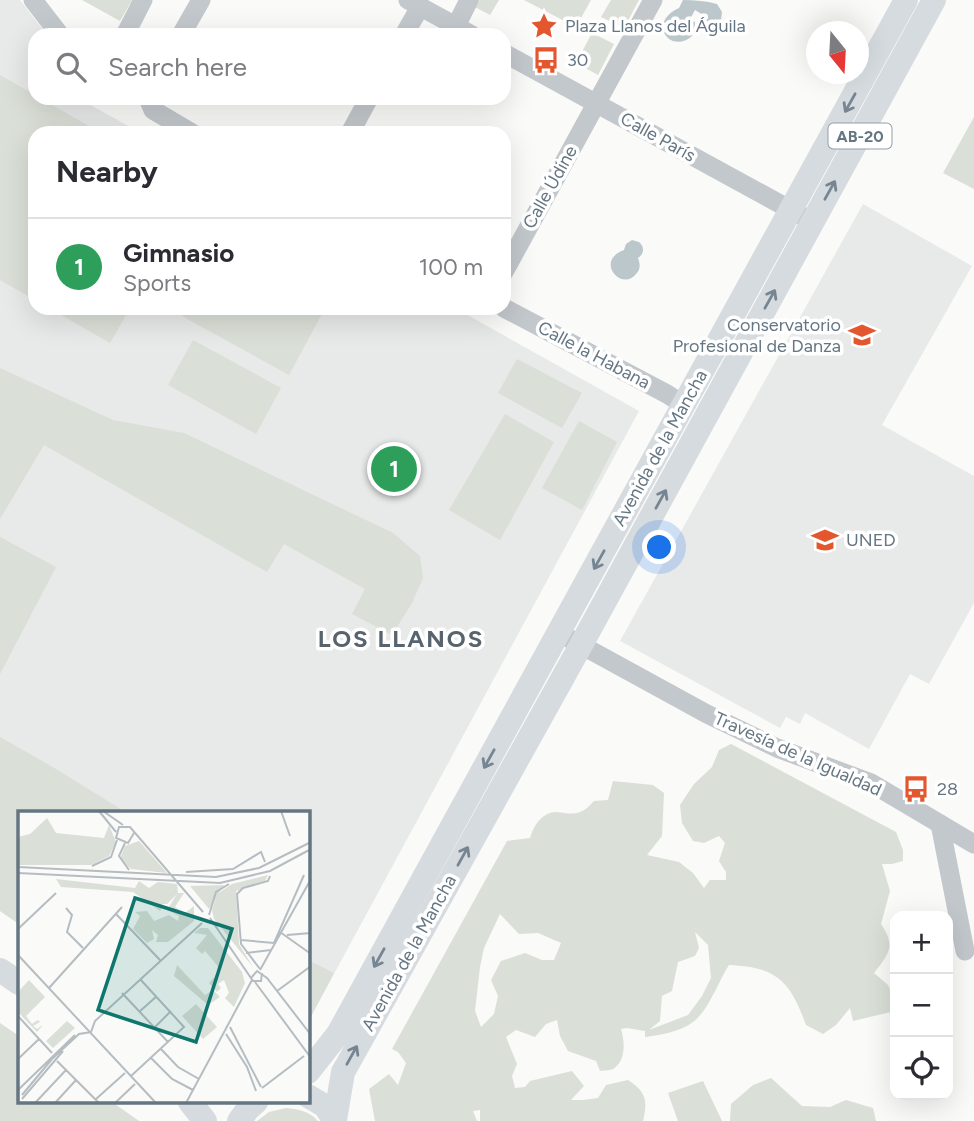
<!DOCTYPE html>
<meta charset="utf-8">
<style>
body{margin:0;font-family:Figtree,sans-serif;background:#f7f7f7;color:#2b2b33}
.controls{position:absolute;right:21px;bottom:21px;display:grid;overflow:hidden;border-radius:14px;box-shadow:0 7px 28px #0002}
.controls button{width:63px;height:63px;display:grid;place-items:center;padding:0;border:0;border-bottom:2px solid #e1e1e2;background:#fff;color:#2b2b33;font:35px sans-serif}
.compass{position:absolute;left:806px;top:21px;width:63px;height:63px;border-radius:50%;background:#fff;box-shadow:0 7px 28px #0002;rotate:162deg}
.you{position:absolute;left:660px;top:548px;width:24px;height:24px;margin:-18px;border:5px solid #fff;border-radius:50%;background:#1a73e8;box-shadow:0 0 0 10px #1a73e833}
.badge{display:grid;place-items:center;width:46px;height:46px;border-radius:50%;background:#b45309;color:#fff;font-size:23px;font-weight:700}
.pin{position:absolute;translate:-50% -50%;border:4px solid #fff;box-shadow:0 2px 7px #0006}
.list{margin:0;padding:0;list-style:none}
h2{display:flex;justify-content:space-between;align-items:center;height:91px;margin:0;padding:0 28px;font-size:30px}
h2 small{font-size:23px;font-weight:400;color:#7c7c81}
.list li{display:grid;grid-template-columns:46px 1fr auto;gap:21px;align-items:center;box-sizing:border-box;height:98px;padding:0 28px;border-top:2px solid #e1e1e2}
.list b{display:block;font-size:26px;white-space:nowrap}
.list p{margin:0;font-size:23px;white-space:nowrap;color:#7c7c81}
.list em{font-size:23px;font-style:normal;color:#7c7c81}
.icon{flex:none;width:38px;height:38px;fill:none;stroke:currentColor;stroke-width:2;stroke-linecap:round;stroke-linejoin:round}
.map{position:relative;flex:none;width:974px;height:1121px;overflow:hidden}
.search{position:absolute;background:#fff;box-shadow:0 7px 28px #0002;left:28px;top:28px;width:483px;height:77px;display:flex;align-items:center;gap:18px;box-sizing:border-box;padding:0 24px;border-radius:21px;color:#7c7c81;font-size:26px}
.panel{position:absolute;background:#fff;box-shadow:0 7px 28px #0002;left:28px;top:126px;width:483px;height:189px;border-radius:21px}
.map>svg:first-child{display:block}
.built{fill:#e8e9e9}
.green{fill:#dadfd7;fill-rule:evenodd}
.water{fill:#bbc7cb}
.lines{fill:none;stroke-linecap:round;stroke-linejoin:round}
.minor{stroke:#c3c8cc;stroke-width:19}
.major{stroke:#d6dbdf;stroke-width:24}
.oneway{stroke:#768591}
.labels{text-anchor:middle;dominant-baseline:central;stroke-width:7;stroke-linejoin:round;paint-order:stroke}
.shield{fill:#fff;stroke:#939fa8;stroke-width:2}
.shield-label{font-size:16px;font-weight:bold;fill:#657683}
.poi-label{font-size:18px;fill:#657683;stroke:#fff;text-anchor:start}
.street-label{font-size:18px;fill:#657683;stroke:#fff}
.district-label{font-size:24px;font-weight:bold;letter-spacing:2px;fill:#57646e;stroke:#fff}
.inset-road{fill:none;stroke:#b5bdc2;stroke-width:2}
.view{fill:#0f766e;fill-opacity:0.15;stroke:#0f766e;stroke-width:3.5}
.inset-edge{fill:none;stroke:#657683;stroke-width:3.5}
</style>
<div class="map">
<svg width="974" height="1121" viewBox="0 0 974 1121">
<rect width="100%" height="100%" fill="#fafaf8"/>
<g class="built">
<polygon points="0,0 20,0 47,35 35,35 35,98 78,98 141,133 35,133 35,308 455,308 639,411 308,1022 308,813 19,813 19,924 0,911"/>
<polygon points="863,204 972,266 882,425 974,476 974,603 929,684 910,674 869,749 805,713 800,724 786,717 780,728 620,641"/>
</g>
<g class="green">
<polygon points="82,0 132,0 120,21"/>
<polygon points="471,0 499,0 490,15 469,4"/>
<polygon points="524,0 591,0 576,27"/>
<polygon points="611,0 639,0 624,28 601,17"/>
<polygon points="592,33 614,44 598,75 576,63"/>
<polygon points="0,75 35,95 35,98 40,98 101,133 35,133 35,300 0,280"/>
<polygon points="974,117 974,189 943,173"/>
<polygon points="49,308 130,308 110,343"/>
<polygon points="186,308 325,308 289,375 182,316"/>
<polygon points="193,340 281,388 256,434 168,385"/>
<polygon points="517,359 582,393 562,428 498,393"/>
<polygon points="0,368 113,420 184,433 393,533 420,556 423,578 412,603 392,635 352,614 365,589 284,544 267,572 44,445 0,519"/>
<polygon points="505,414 554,442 500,540 449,510"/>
<polygon points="579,421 617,442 582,510 542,488"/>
<polygon points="0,537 56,567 0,674"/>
<polygon points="0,737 56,769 127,813 19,813 19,924 0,911"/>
<path d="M731 744 896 832 903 850V861L892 864H882L890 891 881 924C896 946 889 954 874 973L888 985 892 994 895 992V1011L853 1021 850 1008 836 1025 823 1034 806 1025C790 980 776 967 729 965 718 982 709 1010 693 1022 680 1032 660 1035 645 1037V1031L627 1028 621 1029C625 1042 626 1061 613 1069 609 1071 604 1070 600 1071L596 1061 568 1051 560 1036 557 1020 546 1024 535 1037 516 1030 506 1037 517 1064 512 1076 515 1088 525 1087 530 1081 572 1071 584 1086 571 1100H583L598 1098 606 1085 628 1080C646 1092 648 1100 643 1121H480V1110L473 1111 477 1121H375L369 1089 389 1074 398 1085 406 1063 398 1052 392 1049 507 841 530 838C534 825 542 812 557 812 566 813 572 815 580 812 586 810 590 805 594 801L608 800 613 781 653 785 664 793 662 836 647 855 679 862 693 873 704 888 710 880H726V872L719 861 725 843 719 836 704 843 693 841 682 823 680 805 694 784 712 767 719 750ZM500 914 519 934 538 933 561 943 554 960H542L525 953 501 961 491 980 498 996 494 1014 481 1027 475 1011 480 967 484 948ZM695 932 708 945 711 978 702 996 688 1015 649 1030 660 1021 662 996 672 991 678 962 695 956 699 948Z"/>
<polygon points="308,960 334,973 308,1022"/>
<polygon points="0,1023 19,1036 19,1102 112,1102 139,1121 0,1121"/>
<polygon points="771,1078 802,1106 830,1107 846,1100 873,1108 876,1121 730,1121 731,1104 753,1085"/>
<polygon points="703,1081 722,1121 678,1121 668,1093"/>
<path d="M286 1108C298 1109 309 1111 318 1121H257L269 1112Z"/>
</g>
<g class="water">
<path d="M683 0C695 0 706 1 717 4L722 12 721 20 716 25H706L700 18 703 15 695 10 690 19 695 22V27L692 36C671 55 646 23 679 8Z"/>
<path d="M632 240 639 242C645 247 644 254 638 258 640 264 641 269 636 274 622 292 594 261 624 250L626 244Z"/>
</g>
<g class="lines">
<g class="minor">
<polyline points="33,0 60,35"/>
<polyline points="408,0 472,35"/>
<polyline points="456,26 469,0"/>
<polyline points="125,35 143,0"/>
<polyline points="181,35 201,0"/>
<polyline points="404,35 420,7"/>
<polyline points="504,53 802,216"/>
<polyline points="148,98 153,110 192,133"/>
<polyline points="350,133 369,98"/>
<polyline points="504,272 653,0"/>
<polyline points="504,308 667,394 684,405"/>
<polyline points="570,639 707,714 777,748 871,783 974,844"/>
<polyline points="940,824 965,951"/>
</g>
<g class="major">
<polyline points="0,970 19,983"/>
<polyline points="308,1072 338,1034 906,0"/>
<polyline points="308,1096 325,1106 335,1121"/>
<polyline points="190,1102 205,1121"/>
<polyline points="335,1120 343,1072 346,1067 581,645 934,0"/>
<polyline points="239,1121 248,1109 256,1102"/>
</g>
</g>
<defs><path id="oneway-shaft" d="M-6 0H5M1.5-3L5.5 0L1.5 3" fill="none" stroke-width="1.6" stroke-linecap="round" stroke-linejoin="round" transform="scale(1.75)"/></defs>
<g class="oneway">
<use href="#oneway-shaft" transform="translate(850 103) rotate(119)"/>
<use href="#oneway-shaft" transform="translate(830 190) rotate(-61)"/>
<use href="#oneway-shaft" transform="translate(770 299) rotate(-61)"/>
<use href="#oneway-shaft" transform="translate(661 499) rotate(-61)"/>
<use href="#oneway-shaft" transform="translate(599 560) rotate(119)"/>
<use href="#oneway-shaft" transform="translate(489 759) rotate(119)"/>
<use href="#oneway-shaft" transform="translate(463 856) rotate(-61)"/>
<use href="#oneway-shaft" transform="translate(379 958) rotate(119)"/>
<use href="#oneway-shaft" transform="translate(352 1055) rotate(-61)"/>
</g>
<defs>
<symbol id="sight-bare" viewBox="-9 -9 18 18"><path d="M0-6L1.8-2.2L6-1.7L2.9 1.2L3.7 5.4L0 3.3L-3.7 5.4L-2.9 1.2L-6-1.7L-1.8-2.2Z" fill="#e4572e" stroke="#fff" stroke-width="2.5" paint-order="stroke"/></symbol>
<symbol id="bus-bare" viewBox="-9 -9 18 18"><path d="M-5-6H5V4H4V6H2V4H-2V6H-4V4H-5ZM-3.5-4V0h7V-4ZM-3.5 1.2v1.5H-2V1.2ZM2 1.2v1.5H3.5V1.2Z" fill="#e4572e" stroke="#fff" stroke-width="2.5" paint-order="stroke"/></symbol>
<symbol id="university-bare" viewBox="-9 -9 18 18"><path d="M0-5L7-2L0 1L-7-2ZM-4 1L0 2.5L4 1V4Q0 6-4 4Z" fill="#e4572e" stroke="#fff" stroke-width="2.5" paint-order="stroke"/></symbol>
</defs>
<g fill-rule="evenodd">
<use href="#sight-bare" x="525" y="7" width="38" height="38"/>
<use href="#bus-bare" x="527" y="41" width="38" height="38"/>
<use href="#university-bare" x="843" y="316" width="38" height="38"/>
<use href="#university-bare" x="806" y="521" width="38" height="38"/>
<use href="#bus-bare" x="897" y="770" width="38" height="38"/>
</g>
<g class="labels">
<rect class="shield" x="828.5" y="123.5" width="63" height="25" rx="5"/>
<g class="shield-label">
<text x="860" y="136">AB-20</text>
</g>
<g class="poi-label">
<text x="565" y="26">Plaza Llanos del Águila</text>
<text x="567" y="60">30</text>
<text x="841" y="325" text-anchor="end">Conservatorio<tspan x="841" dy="21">Profesional de Danza</tspan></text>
<text x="846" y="540">UNED</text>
<text x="937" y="789">28</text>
</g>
<g class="street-label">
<text transform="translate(658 137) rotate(29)">Calle París</text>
<text transform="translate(550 187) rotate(-61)">Calle Údine</text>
<text transform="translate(594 355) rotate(28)">Calle la Habana</text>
<text transform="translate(660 448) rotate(-61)">Avenida de la Mancha</text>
<text transform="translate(798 754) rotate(24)">Travesía de la Igualdad</text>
<text transform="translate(409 953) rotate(-61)">Avenida de la Mancha</text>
</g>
<g class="district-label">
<text x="401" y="638">LOS LLANOS</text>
</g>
</g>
<g transform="translate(18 811)">
<rect width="292" height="292" fill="#fafaf8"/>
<path d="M29 7 38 22 86 27 91 14 98 31 91 45 73 54H0V26L12 23ZM121 30 149 62 113 58 102 48 107 35ZM250 64 247 70 218 80 221 133 235 156 196 108 194 99 199 83 214 73ZM38 68 117 77 121 70 131 77 140 71 159 73 160 82H166L157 96 167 102 176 95V110L150 131H138L140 124 134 119 136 128 129 132 115 118 122 105 117 101 129 100 136 110 151 104 160 110 161 105 149 99 159 83 149 93H142L146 94 142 100 115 81 43 76ZM206 74 191 98 172 75ZM182 117H190L224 161 227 172 216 196 207 187 211 182 206 169 200 173 203 177 199 181 191 172 203 159 187 140 184 143 178 137 189 124 176 122ZM159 154 187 184 195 179 202 186 190 194 156 165ZM11 169 27 186 8 205 14 213 20 209 22 211 15 215 19 218 25 214 19 221 0 201V181ZM178 193 199 216 185 228 164 205ZM49 210 57 217 35 237 28 230Z" fill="#dadfd7"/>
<path class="inset-road" d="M81 0 98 21M85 0 105 14M263 0 272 25M116 22 110 32 98 27 101 16H112L185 101M107 32 101 45 111 59M74 55 93 46 99 29M0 56 198 66 241 57 293 31M168 61 215 58 243 41 247 51M0 62 202 72 252 60 293 38M48 97 54 104 49 121 65 137M98 103 142 149M191 104 198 81 211 73M192 107 235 170H243L244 162M0 118 38 82M262 121 293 143M269 124 293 122M223 129 256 132 286 64M228 142 253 139M0 144 138 292M242 158 223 133 219 83 225 77 250 70 252 65M242 159 293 68M233 167 239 160 249 167 293 224M237 171 293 247M31 177 104 96M259 180 293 155M104 182 150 231M121 201 139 185M0 205 34 242M137 216 153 200M212 216 243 276M208 223 229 256 238 280M143 238 160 256 181 268M133 247 154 268 175 279M0 248 21 228M39 250 81 292M113 265 166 216 122 168M244 277 286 245M0 279 57 224M4 284 34 248 61 223 73 221 77 210 184 112M4 288 45 240M78 288 107 262M17 292 48 259M37 292 58 269M97 292 117 273M168 292 234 169"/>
<path class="view" d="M117 87 214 118 178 231 80 199Z"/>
<rect width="292" height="292" class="inset-edge"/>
</g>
</svg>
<div class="controls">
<button>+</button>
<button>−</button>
<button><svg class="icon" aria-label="locate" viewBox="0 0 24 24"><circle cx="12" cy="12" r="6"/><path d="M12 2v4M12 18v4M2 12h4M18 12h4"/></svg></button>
</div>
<svg class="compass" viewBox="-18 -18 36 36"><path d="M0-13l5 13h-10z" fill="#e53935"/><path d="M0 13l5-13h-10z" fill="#7c7c81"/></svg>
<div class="you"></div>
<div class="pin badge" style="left:394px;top:469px;background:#2e9e5b">1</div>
<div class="search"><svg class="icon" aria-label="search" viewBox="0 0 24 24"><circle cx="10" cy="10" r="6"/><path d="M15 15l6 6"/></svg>Search here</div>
<section class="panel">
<h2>Nearby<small></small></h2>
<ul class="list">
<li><span class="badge" style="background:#2e9e5b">1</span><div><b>Gimnasio</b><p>Sports</p></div><em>100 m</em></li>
</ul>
</section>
</div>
